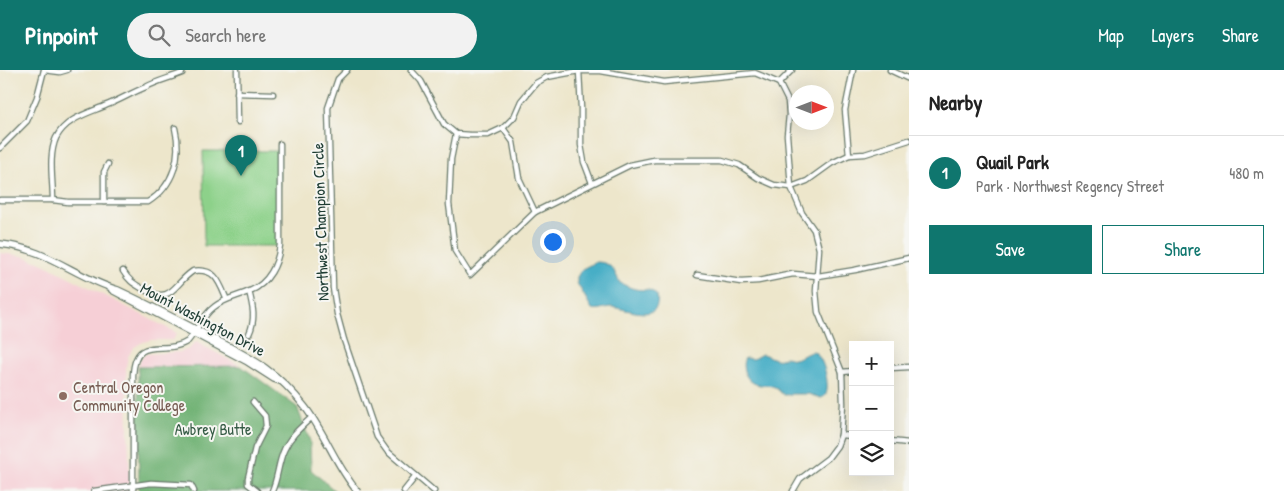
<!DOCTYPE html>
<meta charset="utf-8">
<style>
body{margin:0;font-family:"Patrick Hand",sans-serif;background:#f2f2f2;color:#222}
.controls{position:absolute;right:15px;bottom:15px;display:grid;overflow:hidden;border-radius:0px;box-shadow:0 5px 20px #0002}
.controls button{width:45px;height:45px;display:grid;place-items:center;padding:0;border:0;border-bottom:1px solid #e0e0e0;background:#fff;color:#222;font:25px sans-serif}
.compass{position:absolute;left:789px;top:15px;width:45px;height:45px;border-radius:50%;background:#fff;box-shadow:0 5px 20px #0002;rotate:90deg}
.you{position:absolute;left:552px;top:171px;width:18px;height:18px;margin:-12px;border:4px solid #fff;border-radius:50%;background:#1a73e8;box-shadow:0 0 0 8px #1a73e833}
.badge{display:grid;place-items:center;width:32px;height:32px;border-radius:50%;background:#0f766e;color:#fff;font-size:16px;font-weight:700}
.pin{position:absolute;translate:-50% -41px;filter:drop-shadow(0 1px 2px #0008)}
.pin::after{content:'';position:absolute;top:26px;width:18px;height:15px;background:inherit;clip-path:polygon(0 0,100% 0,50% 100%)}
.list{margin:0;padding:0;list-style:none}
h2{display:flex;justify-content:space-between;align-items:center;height:65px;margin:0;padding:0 20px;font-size:21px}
h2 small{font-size:16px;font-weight:400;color:#767676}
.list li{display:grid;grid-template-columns:32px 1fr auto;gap:15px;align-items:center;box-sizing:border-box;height:75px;padding:0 20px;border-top:1px solid #e0e0e0}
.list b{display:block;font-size:19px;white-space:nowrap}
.list p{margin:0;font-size:16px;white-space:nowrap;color:#767676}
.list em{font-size:16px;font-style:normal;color:#767676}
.actions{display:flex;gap:10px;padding:15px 20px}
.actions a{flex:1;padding:11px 0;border:1px solid #0f766e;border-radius:0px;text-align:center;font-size:18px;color:#0f766e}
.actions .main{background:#0f766e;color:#fff}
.icon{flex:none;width:28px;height:28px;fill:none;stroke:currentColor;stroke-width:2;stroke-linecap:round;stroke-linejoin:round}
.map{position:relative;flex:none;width:909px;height:421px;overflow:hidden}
header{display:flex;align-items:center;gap:30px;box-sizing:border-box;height:70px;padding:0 25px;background:#0f766e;color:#fff}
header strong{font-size:24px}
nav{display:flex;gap:28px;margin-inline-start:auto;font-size:18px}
.search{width:350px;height:45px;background:#f2f2f2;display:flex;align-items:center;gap:12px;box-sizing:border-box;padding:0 18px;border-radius:28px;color:#767676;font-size:19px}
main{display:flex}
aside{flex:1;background:#fff}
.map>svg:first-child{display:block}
.built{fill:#f6cfd6}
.green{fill:#8dd18a;stroke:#56875f}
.forest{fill:#72b376;stroke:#487855}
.water{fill:#46aec6;stroke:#32767d}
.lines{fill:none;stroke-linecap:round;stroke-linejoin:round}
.minor-casing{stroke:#677869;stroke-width:7}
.major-casing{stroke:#677869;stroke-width:8}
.minor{stroke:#fff;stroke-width:4.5}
.major{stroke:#fff;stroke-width:5.5}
.education-dot{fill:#8d6e63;stroke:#f6f6f2;stroke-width:2}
.labels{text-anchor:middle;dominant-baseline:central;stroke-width:4;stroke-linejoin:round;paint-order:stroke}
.street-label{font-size:16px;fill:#1f3d34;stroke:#f6f6f2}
.education-label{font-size:16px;fill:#785e54;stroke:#f6f6f2;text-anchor:start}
.park-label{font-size:16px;fill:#355b45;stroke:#f6f6f2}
</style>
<header>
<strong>Pinpoint</strong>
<div class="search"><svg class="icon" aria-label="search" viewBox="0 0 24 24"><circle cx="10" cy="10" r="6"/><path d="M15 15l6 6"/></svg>Search here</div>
<nav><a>Map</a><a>Layers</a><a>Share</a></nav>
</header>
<main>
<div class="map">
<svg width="909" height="421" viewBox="0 0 909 421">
<rect width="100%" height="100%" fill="#f6f6f2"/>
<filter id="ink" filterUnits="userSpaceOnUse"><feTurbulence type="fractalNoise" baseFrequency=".02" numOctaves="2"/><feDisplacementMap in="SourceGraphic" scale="10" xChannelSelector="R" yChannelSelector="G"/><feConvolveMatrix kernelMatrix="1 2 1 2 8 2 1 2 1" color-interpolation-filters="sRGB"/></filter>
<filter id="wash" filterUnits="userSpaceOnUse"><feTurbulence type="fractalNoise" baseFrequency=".0096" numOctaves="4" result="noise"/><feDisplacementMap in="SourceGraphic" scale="20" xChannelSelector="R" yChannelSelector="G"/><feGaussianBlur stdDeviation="1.12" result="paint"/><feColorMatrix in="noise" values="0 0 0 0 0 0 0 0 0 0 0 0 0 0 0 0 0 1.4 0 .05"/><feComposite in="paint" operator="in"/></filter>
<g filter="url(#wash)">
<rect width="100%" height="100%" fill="#ede6cb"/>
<g class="built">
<polygon points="0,183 23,186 44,194 177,263 173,270 150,270 141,273 133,278 128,287 126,297 130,421 0,421"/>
<polygon points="196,272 241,296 138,297 141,288 146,284 180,282 189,279"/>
</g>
<polygon class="green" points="203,81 279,81 279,176 204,176"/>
<polygon class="forest" points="241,296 297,337 310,371 311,400 335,421 139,421 138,297"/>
<g class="water">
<path d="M596 192C611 192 614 200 620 213 625 215 630 218 635 219 644 221 650 217 657 226 662 255 625 238 611 237 604 237 599 241 592 239L577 213V207L582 199Z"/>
<path d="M813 281C824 286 831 317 825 326L821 328 808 324H792L784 325C779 322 777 317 772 316 766 314 761 316 756 314 746 311 740 296 745 288L753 289 762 284C771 286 776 293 785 287L795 289Z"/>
</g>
</g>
<g filter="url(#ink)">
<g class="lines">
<defs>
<g id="minor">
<polyline points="44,0 60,2 67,0"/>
<polyline points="237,0 238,52"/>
<polyline points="347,0 338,9 328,38 333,218 337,244 344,270 377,367 387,381 434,421"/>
<polyline points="411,0 421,11 444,54 456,64 470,65 488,65 503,58 514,47 521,31 536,13 547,7 579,1 601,1 664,12 755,3 779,13 788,31 789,45 787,65 791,117 802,143 814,160 819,179 816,221 818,242 842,302 843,334 841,365 837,376 828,388 800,409 793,421"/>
<polyline points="890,0 909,9"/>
<polyline points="579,1 581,38 581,75 584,92 592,113"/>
<polyline points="779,13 792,0"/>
<polyline points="237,23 273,24"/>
<polyline points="503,58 513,72 519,108 535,142"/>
<polyline points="456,64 451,89 449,134 455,181 470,205 535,142 630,95 654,90 722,90 739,95 758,108 774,115 791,117 807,111 832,93 849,85 865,84 909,70"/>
<polyline points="0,78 27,51 37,27 44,0"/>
<polyline points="849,85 845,40 853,0"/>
<path d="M0 130H53L68 132H148C174 116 182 86 175 58"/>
<path d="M53 130C53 111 48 86 56 68 66 48 89 43 107 35 120 30 133 22 146 17 157 11 170 8 182 3"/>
<polyline points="104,132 104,102 108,94"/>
<path d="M123 201C129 211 133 213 143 219 173 235 172 215 193 201 215 198 219 211 226 228"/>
<polyline points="697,205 741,212 758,211 793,204 818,206 855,200 909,188"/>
<path d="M249 221C253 237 256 249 249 264"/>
<polyline points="890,298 909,297"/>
<polyline points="842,302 853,301"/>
<polyline points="253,332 265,346 266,356 255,378 248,408 248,414 257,421"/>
<polyline points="841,365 853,366"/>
<polyline points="890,371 909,373"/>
<polyline points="94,421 151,413 191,415 194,421"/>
<path d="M133 421V305C135 262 165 287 188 271 197 260 203 245 214 237 225 228 237 227 250 221 269 213 278 194 280 175V74"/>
<path d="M272 421C278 408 278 393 284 380 290 366 301 357 312 347"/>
<polyline points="404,421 416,406"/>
</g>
<g id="major">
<path d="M0 174C47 178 76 208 118 220 148 234 178 250 207 265 249 287 275 298 305 337 325 363 335 394 357 421"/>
<polyline points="112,220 246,291 274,309 280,311"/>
</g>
</defs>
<use href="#minor" class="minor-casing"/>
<use href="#major" class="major-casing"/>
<use href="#minor" class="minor"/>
<use href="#major" class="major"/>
</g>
</g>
<circle class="education-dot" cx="63" cy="326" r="5"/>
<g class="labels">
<g class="street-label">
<text transform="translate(320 152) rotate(-92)">Northwest Champion Circle</text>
<text transform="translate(203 249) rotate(28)">Mount Washington Drive</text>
</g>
<g class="education-label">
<text x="73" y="317">Central Oregon<tspan x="73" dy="18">Community College</tspan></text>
</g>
<g class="park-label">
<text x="213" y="359">Awbrey Butte</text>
</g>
</g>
</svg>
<div class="controls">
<button>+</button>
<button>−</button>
<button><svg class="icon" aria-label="layers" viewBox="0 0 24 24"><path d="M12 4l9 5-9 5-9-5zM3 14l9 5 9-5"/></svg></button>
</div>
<svg class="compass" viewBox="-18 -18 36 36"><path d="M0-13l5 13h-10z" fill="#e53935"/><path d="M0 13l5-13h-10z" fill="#767676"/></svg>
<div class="you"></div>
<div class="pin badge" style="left:241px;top:106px">1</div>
</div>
<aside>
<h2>Nearby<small></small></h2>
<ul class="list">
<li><span class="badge">1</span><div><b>Quail Park</b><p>Park · Northwest Regency Street</p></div><em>480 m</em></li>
</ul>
<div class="actions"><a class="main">Save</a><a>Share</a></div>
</aside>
</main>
